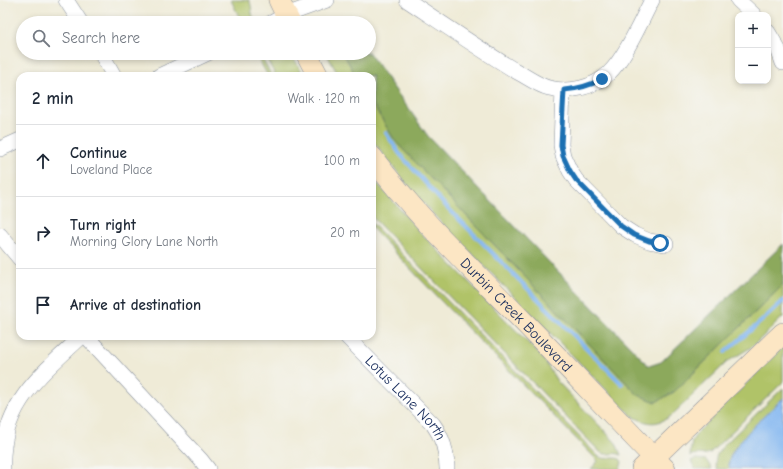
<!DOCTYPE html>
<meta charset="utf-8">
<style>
body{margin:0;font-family:"Comic Neue",sans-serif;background:#f2f2f3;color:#1f2937}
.controls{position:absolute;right:12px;top:12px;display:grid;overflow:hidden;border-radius:8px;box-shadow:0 2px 6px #0003}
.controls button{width:36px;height:36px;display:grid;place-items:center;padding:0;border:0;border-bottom:1px solid #e0e1e3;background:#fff;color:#1f2937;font:20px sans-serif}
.stop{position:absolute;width:12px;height:12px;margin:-9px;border:3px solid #1f6fb2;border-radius:50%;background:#fff}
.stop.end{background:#1f6fb2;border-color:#fff;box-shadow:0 1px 4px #0008}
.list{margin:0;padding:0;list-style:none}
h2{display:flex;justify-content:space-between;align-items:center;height:52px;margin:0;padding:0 16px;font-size:17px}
h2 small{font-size:13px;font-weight:400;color:#747a83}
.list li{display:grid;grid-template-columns:26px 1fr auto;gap:12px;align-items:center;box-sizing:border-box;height:72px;padding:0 16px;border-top:1px solid #e0e1e3}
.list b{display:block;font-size:15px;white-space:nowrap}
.list p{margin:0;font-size:13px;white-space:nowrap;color:#747a83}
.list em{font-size:13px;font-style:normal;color:#747a83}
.icon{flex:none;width:22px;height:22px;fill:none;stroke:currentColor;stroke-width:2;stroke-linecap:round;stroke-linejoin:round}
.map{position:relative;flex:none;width:783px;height:469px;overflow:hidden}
.search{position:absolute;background:#fff;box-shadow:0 2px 6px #0003;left:16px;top:16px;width:360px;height:44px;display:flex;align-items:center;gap:10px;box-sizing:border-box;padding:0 14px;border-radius:22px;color:#747a83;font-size:15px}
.panel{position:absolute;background:#fff;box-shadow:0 2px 6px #0003;left:16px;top:72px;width:360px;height:268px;border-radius:12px}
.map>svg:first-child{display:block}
.green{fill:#b0c367;stroke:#667962}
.forest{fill:#8ca95c;stroke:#546c5d}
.water{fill:#84b7f1;stroke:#5073a8}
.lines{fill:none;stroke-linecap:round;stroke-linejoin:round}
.stream{stroke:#84b7f1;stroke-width:4}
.street-casing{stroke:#858d9a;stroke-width:16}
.secondary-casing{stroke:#858d9a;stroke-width:22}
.street{stroke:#fff;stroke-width:15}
.secondary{stroke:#fce6c4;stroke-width:21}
.route{stroke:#1f6fb2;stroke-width:5}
.labels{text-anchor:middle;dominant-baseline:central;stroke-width:3;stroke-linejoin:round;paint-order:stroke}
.street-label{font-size:15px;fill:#1b2f5e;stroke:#f6f6f2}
</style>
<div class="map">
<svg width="783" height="469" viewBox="0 0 783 469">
<rect width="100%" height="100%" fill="#f6f6f2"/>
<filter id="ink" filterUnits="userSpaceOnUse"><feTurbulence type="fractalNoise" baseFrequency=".025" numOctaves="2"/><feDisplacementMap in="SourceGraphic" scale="8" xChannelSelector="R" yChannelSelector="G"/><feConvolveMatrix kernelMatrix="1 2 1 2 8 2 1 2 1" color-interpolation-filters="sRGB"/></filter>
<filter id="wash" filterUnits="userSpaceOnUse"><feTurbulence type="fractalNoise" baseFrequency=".012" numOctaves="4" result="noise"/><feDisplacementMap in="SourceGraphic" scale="16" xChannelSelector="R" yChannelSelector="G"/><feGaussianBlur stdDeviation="0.9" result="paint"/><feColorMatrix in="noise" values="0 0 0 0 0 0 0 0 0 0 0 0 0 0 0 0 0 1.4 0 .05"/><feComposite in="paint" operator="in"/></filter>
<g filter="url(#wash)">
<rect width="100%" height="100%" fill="#efebd7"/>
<g class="green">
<path d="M231 0H249C253 7 250 14 255 20L251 23H242Z"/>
<polygon points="255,53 262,53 264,62 272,76 268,76"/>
<polygon points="266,53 291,53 304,76 276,76 267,60"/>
<polygon points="326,53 343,53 356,76 339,76"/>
<path d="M372 103 395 141 638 395 674 392 783 285V317L753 346 727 362 671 416C656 426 647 424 632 416L433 214 406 183 372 140Z"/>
<path d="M372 177 419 231 542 357 557 381 616 443 621 455C614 451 607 457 600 452L372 217Z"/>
<path d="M372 223 598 456C605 461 612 456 620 459L622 462 620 469H591L598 461 443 303 372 228Z"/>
<path d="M783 347V382L710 453C703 456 696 453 690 456L692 441 697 433Z"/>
<path d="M783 388V398L737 445C732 452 727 460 730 469H717C713 459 717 454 723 446Z"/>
<polygon points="695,459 706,460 712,469 695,469 691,461"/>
</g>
<polygon class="forest" points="343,53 369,53 428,136 649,366 661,362 783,244 783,285 674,392 656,402 638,395 395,141 372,103 372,76 356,76"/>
<path class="water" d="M783 398V469H730C728 464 729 459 732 454 739 438 770 411 783 398Z"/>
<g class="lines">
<g class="stream">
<polyline points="386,133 399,153 443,203 622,384"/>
<polyline points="725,352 764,319 783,301"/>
</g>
</g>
</g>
<g filter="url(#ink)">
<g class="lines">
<defs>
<g id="street">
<polyline points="66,0 81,23"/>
<path d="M407 0C443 24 478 48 514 70 526 76 537 85 549 88 570 93 593 88 609 73 625 58 641 21 652 0"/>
<polyline points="738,0 754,15"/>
<polyline points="271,23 286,15 327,0"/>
<polyline points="768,32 778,49 783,63"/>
<polyline points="101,53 114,76"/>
<polyline points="159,76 208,53"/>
<polyline points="563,90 561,145 563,156 570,171 576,180 621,226 635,235 649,241 666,244"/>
<polyline points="0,149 20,140"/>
<polyline points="0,235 20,259"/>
<polyline points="86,336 201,460 208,469"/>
<path id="s1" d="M346 336 433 424C443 438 447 451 447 468"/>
<path d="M3 469C0 405 40 376 82 336"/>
</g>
<g id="secondary">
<polyline points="279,0 290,23"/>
<polyline points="306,53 318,76"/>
<path id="s2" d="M372 157C415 215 467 264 518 316 567 366 615 418 665 469"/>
<polyline points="642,469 783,333"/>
</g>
</defs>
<use href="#street" class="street-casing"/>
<use href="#secondary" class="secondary-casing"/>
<use href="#street" class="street"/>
<use href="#secondary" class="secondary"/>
</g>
</g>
<g class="lines" filter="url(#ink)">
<path class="route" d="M602 79C589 86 578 89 564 90L561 145 563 156 570 171 576 180 621 226 634 235 649 241 660 243"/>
</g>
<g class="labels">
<g class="street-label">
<text stroke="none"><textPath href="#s2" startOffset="214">Durbin Creek Boulevard</textPath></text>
<text stroke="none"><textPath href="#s1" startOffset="86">Lotus Lane North</textPath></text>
</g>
</g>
</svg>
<div class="controls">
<button>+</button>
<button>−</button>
</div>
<div class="stop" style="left:660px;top:243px"></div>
<div class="stop end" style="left:602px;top:79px"></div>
<div class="search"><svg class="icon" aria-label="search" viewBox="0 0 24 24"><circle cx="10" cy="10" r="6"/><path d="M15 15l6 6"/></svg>Search here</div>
<section class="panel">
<h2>2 min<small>Walk · 120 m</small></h2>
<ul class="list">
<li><svg class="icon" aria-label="ahead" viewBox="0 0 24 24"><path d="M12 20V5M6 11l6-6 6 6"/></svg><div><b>Continue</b><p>Loveland Place</p></div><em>100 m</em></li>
<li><svg class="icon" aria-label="right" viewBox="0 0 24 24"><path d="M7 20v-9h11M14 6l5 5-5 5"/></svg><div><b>Turn right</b><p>Morning Glory Lane North</p></div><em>20 m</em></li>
<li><svg class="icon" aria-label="arrive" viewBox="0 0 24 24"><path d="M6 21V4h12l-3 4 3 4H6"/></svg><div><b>Arrive at destination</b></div></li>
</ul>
</section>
</div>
